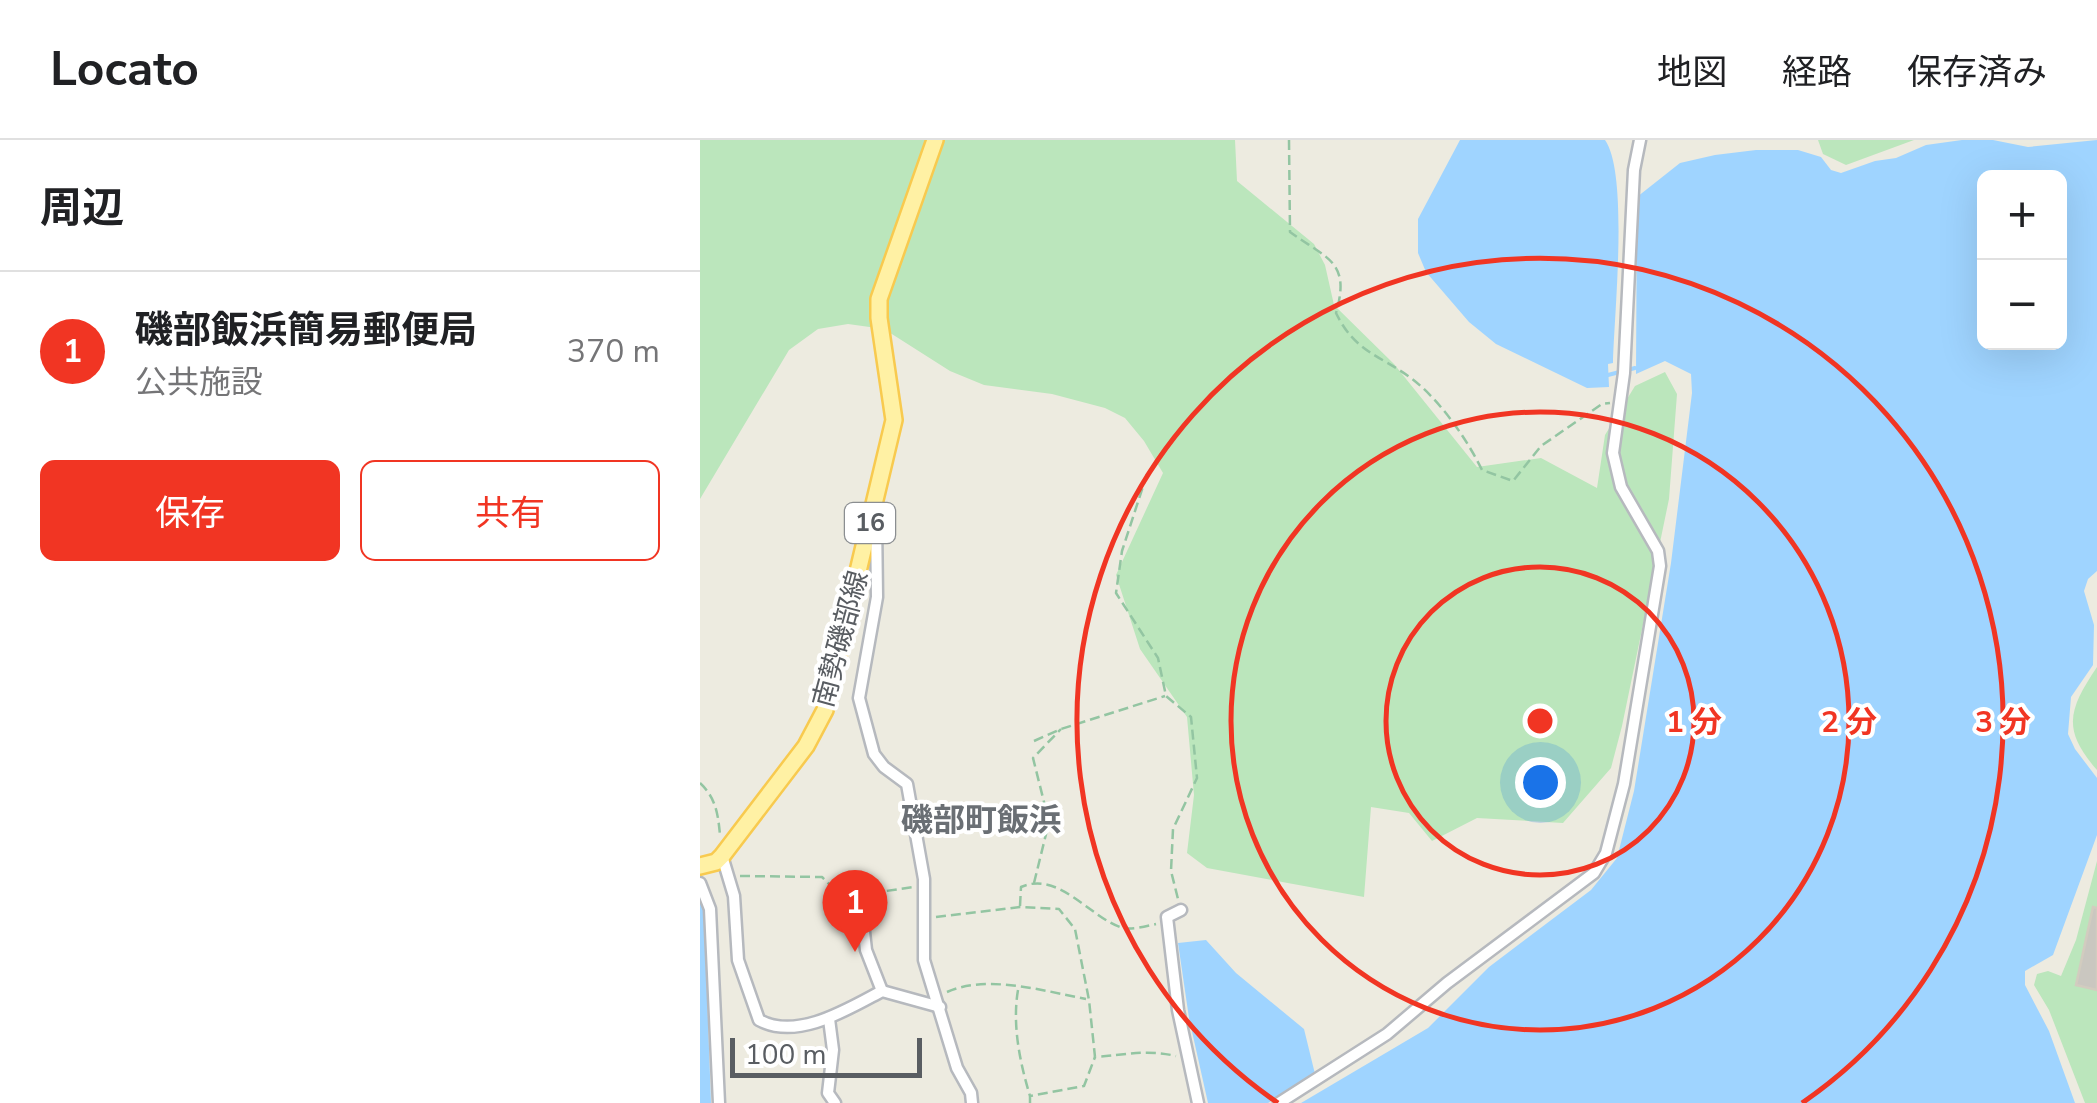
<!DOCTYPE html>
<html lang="ja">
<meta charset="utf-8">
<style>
body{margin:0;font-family:"Nunito Sans","Noto Sans JP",sans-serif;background:#f6f6f6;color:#202124}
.controls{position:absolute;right:30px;top:30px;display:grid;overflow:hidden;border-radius:15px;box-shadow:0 10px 40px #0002}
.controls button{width:90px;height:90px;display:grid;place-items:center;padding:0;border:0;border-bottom:2px solid #e0e0e0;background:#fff;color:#202124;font:50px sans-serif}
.scale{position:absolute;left:30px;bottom:25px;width:192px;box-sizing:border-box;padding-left:10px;border:5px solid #595d62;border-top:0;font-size:28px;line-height:35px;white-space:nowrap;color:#595d62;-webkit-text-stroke:8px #fff;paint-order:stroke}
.you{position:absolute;left:840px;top:642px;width:35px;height:35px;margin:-25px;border:8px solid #fff;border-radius:50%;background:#1a73e8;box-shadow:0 0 0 15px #1a73e833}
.badge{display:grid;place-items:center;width:65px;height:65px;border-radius:50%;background:#f13523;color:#fff;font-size:32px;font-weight:700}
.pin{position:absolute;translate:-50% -82px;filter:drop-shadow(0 2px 5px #0008)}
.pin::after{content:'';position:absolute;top:52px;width:35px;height:30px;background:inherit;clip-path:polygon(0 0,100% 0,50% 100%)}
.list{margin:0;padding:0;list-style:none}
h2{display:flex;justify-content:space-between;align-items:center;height:130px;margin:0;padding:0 40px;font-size:42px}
h2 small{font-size:32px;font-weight:400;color:#757577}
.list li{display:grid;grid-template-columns:65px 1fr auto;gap:30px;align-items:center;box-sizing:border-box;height:160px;padding:0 40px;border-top:2px solid #e0e0e0}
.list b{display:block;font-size:38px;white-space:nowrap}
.list p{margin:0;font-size:32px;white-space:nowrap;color:#757577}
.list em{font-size:32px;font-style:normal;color:#757577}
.actions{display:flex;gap:20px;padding:30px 40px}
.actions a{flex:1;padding:22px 0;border:2px solid #f13523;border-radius:15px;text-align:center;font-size:35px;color:#f13523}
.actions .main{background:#f13523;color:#fff}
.map{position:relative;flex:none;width:1397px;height:963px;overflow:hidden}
header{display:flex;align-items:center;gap:60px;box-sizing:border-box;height:140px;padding:0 50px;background:#fff;border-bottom:2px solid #e0e0e0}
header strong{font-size:48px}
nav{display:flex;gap:55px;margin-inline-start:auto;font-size:35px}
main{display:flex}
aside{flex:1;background:#fff}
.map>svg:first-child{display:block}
.green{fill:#bbe6bc}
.water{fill:#9fd4ff;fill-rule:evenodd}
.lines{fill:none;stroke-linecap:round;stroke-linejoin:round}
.stream{stroke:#9fd4ff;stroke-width:4}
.building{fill:#cac7c0;stroke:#d2ccbf;stroke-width:2.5}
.minor-casing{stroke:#b6b9be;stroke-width:15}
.primary-casing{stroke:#f8ca4f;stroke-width:20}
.path{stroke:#93c5a2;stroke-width:2.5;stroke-dasharray:10 5;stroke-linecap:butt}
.minor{stroke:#fff;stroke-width:10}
.primary{stroke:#fff1a4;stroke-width:15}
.ring{fill:none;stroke:#f13523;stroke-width:5}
.labels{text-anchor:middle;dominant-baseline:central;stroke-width:8;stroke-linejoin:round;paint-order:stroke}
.shield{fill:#fff;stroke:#8b8e91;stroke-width:2.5}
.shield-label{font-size:25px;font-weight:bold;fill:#595d62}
.street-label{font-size:28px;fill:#595d62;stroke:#fff}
.quarter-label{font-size:32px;font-weight:bold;fill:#6a6f74;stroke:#fff}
.centre{fill:#f13523;stroke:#fff;stroke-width:5}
.ring-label{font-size:30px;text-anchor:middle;font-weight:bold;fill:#f13523;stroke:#fff;stroke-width:8;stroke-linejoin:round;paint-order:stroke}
</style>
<header>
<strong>Locato</strong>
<nav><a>地図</a><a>経路</a><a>保存済み</a></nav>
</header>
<main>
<aside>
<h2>周辺<small></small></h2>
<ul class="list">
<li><span class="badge">1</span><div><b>磯部飯浜簡易郵便局</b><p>公共施設</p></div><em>370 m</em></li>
</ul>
<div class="actions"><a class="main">保存</a><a>共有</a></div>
</aside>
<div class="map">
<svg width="1397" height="963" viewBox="0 0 1397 963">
<rect width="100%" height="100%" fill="#edebe0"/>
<g class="green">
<polygon points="0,0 535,0 537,41 614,104 625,125 634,165 694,224 777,327 841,318 897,348 905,295 935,246 965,232 977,254 969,359 922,586 911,628 863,683 777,678 732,701 709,673 671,667 664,757 507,728 487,713 494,655 487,577 440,509 416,435 463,333 444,301 425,278 405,268 352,254 284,245 250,231 184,189 148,184 118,189 89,210 0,359"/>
<polygon points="1118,0 1214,0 1146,25 1123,14"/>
<path d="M1397 527V630C1361 589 1369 569 1397 527Z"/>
<polygon points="1397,721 1397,963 1385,963 1349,870 1334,845 1337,834 1348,831 1361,836 1376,800"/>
</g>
<g class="water">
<path d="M760 0H905C929 34 914 175 913 223L908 224 909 247 887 248 796 204 769 182 726 132 718 113V79Z"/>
<path d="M1262 0H1293L1328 7 1397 0V431L1388 439 1384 451 1394 485 1393 525 1371 557 1368 594 1375 609 1397 638V695L1353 815 1325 831V845L1349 891 1375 963H601L728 888 789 827 891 750 917 718 934 651 971 423 992 253 991 234 965 221 936 234 937 57 980 23 1015 15 1056 10H1098L1121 17 1131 30 1141 33 1175 21 1196 18 1226 5ZM1284 38H1360V202H1284Z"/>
<polygon points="0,758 4,772 11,963 0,963"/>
<polygon points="506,800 536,833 604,889 615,934 568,963 508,963 489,878 478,803"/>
</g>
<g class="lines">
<polyline class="stream" points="908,235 935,228"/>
</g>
<polygon class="building" points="1393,767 1397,768 1397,850 1376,845"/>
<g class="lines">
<defs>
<g id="minor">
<polyline points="176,379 177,457 159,558 174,614 184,627 207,644 224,739 224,820 257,928 271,953 272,963"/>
<path d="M22 716 34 756 38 820 59 880C97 901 148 869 182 851L240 867"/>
<polyline points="0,743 10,769 19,963"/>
<polyline points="160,755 166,810 182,851"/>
<polyline points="481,770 467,777 478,870 498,963"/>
<polyline points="129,879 133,910 128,953 135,963"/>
<polyline points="579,963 687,894 747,843 894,733 906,713 924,644 960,426 958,411 921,347 913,313 924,233 934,30 940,0"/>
</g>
<polyline id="primary" points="0,726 16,722 22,716 106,606 125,570 194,280 179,178 179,159 235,0"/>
</defs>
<use href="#minor" class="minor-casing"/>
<use href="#primary" class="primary-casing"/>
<g class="path">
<path d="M589 0 590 92C627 119 651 121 636 173 655 212 678 214 711 238 739 259 767 299 782 330L813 341 841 306 902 264 910 263"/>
<polyline points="447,334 422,411 416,453 458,518 466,556 491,577 497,638 473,689 471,731 478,759"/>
<polyline points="334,601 361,589 465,556"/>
<path d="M0 643C16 658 18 674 20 695"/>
<polyline points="40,736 122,737 139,754 150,756"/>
<polyline points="334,743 349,682 333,618 361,589"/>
<polyline points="172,753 214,747"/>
<path d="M320 766 321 747C359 730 391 779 423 788 432 790 447 786 456 784"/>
<path d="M236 777 320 767 359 769 375 789 389 860 395 917C425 915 446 909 476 916"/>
<path d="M318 850C312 885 320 923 330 956"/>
<path d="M247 852C287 834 344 851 386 859"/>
<polyline points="330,963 330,956 384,946 395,917"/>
</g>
<use href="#minor" class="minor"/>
<use href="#primary" class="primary"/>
</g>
<g class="ring">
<circle cx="840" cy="581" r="154"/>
<circle cx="840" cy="581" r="309"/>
<path d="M578 963A463 463 0 1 1 1102 963"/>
</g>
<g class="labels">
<rect class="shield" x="145" y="363" width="50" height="40" rx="8"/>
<g class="shield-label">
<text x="170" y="383">16</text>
</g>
<g class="street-label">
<text transform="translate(141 499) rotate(-75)">南勢磯部線</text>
</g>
<g class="quarter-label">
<text x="281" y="680">磯部町飯浜</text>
</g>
</g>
<circle cx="840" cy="581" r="15" class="centre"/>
<g class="ring-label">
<text x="994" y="592">1 分</text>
<text x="1149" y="592">2 分</text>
<text x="1303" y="592">3 分</text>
</g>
</svg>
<div class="controls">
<button>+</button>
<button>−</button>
</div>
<div class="scale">100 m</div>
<div class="you"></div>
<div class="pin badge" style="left:155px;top:812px">1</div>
</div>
</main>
